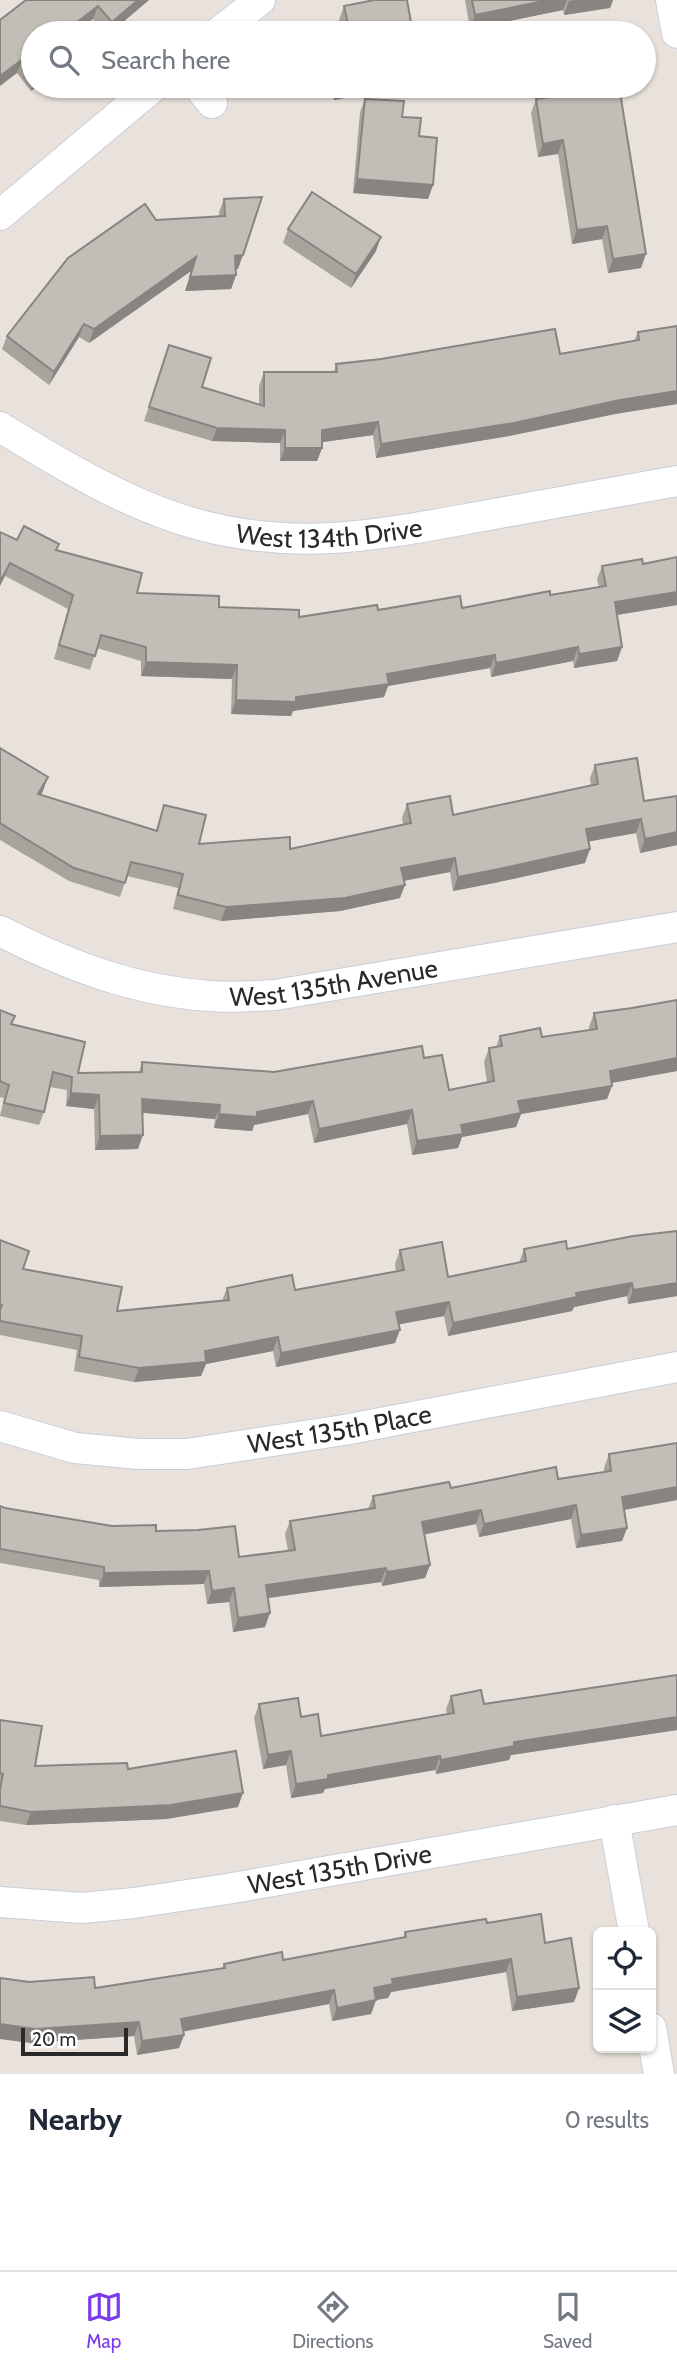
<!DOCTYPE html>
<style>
body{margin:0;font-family:Cabin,sans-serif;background:#f2f2f3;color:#1f2937}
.controls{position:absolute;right:21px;bottom:21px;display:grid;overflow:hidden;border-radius:10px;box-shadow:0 2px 5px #0004}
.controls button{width:63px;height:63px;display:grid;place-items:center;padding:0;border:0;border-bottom:2px solid #e0e1e3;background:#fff;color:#1f2937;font:35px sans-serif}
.scale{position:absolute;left:21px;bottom:18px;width:107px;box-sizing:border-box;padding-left:7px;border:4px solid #292929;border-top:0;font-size:19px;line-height:24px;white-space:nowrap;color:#292929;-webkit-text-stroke:5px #fff;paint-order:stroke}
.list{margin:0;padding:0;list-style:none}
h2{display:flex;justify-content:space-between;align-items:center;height:91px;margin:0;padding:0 28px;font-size:30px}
h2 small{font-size:23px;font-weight:400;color:#747a83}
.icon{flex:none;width:38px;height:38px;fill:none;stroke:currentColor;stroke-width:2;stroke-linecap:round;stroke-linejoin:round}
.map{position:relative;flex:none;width:677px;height:2074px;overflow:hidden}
.search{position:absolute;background:#fff;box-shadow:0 2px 5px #0004;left:21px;right:21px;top:21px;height:77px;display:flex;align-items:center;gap:18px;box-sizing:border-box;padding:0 24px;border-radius:38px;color:#747a83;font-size:26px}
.sheet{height:196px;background:#fff}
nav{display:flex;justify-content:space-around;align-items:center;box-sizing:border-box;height:98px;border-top:2px solid #e0e1e3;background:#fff;font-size:19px;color:#747a83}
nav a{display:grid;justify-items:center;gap:4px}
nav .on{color:#7c3aed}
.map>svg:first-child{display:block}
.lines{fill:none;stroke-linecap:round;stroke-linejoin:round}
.street-casing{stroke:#caced9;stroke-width:32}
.street{stroke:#fff;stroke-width:30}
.wall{fill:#a7a39d}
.shaded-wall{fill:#888480}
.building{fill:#c2bdb7;stroke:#888480;stroke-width:2}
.labels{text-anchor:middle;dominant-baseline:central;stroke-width:6;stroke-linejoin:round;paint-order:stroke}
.street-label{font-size:26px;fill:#292929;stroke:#fff}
</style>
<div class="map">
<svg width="677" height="2074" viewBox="0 0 677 2074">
<rect width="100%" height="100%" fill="#e9e2dc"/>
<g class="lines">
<defs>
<g id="street">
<polyline points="671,0 677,33"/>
<polyline points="218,33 260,0"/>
<polyline points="198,86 212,103"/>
<polyline points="0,215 154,86"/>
<path id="s1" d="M0 427C60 464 131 507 200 525 302 552 382 534 483 516 548 504 612 493 677 481"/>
<path id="s2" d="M0 931C67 965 134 991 210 996 231 998 253 996 275 995L677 927"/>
<path id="s3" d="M0 1426 75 1448 139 1454H187L344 1430 677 1367"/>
<polyline points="614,1820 634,1932"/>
<path id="s4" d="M0 1902 82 1908 134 1903 227 1889 677 1810"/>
<polyline points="651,2028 659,2074"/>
</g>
</defs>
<use href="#street" class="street-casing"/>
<use href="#street" class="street"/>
</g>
<g class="wall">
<polygon points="26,0 149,0 110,33 104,33 93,19 76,33 33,33 33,86 31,91 17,73"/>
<polygon points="465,0 613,0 610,8 564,15 563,10 470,29"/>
<polygon points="344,6 413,33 342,33 339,20"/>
<polygon points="331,86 372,86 370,93 334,100"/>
<polygon points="619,86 641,268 608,273 602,239 572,244 558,154 538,157 531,113 536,99"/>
<polygon points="365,99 402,117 433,185 428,199 353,193 360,112"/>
<polygon points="224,199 238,269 235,269 236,275 231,289 185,291 191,271 89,343 79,337 49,385 2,349 7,336 156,220 219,216 219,212"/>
<polygon points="288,229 376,251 351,288 283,243"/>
<polygon points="677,326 677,404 615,414 509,436 376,458 373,435 322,442 322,448 317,461 280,461 280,443 212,441 144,421 169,345 202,387 259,405 259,386 264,372 334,372 336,364 560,354 634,341 638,332"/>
<polygon points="17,540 59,544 57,550 137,593 219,607 299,617 378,610 462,608 550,595 599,587 597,579 602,566 643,564 677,605 617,615 622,647 617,661 574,668 573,661 491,677 490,668 388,686 384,697 293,711 291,716 231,714 232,679 141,676 141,661 97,648 90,670 54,659 68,609 5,576"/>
<polygon points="0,748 43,791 41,795 156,830 164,805 199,844 290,849 403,824 402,818 407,804 453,815 591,786 590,778 595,765 644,801 677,796 677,845 640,853 636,833 588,841 585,863 494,883 453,891 450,872 404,881 400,898 340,911 221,921 173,909 178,888 127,876 120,897 69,881 0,840"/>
<polygon points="677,1000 677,1071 612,1083 607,1099 521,1114 516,1127 462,1137 458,1148 412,1155 407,1124 314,1143 308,1114 254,1125 252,1131 214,1128 215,1119 142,1113 138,1149 95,1150 94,1109 66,1106 67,1090 50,1087 44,1112 39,1125 0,1116 4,1098 0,1097 0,1010 12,1024 78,1073 139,1072 142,1062 274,1072 424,1058 449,1090 487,1082 484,1062 489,1048 496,1047 500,1036 542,1037 589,1030 589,1027 594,1013 632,1008"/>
<polygon points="677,1231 677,1296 628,1304 627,1296 574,1307 572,1311 448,1336 444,1316 398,1324 395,1343 276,1367 273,1351 206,1364 201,1376 134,1382 74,1371 77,1350 0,1335 0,1240 23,1269 117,1311 222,1301 227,1288 295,1290 396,1271 395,1264 400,1250 448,1277 519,1263 524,1249 567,1249"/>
<polygon points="609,1454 677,1500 624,1510 627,1528 622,1541 576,1548 571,1519 479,1537 476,1524 424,1534 430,1565 425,1578 382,1586 381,1582 268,1598 265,1627 233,1632 229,1602 207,1604 204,1584 99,1587 99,1580 0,1563 0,1506 5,1508 112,1526 156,1531 239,1557 288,1551 285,1534 290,1521 368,1509 373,1496 451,1488 558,1479 604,1472 604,1468"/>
<polygon points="677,1675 677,1730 511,1755 509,1760 436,1774 435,1770 325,1789 323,1793 291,1798 286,1765 263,1769 254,1718 259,1704 301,1717 321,1736 447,1715 446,1709 451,1696 484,1704"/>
<polygon points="0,1720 35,1766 128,1769 238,1807 166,1819 26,1825 0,1821"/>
<polygon points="487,1923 545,1943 579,1988 574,2002 512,2011 506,1972 391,1992 388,1998 376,2000 371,2014 332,2021 329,2004 183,2031 184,2035 179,2048 137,2055 134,2036 30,2043 29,1982 95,1988 222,1968 224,1964 283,1960 403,1938 405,1932"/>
</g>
<g class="shaded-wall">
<polygon points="138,0 149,0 110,33 108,33 112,22"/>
<polygon points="549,0 567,0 563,10 470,29 475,15"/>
<polygon points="575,0 613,0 610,8 564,15 569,1"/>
<polygon points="98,6 93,19 76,33 63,33"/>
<polygon points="22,60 17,73 0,86 0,76"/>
<polygon points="33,84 33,86 38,86 31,91"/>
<polygon points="339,86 372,86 370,93 334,100"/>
<polygon points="563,140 558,154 538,157 543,144"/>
<polygon points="357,179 433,185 428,199 353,193"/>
<polygon points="607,226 602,239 572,244 577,230"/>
<polygon points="381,237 376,251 351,288 356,274"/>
<polygon points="646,254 641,268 608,273 613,259"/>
<polygon points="243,255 238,269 230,269 235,256"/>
<polygon points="196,257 191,271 89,343 94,329"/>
<polygon points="236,275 231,289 185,291 190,277"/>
<polygon points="84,324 79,337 49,385 54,372"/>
<polygon points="677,391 677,404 615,414 509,436 376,458 381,444 620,400"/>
<polygon points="378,422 373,435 317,443 322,430"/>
<polygon points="217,428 285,430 280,443 212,441"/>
<polygon points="285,448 322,448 317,461 280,461"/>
<polygon points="10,563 5,576 0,586 0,582"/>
<polygon points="677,592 677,605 610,616 615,602"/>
<polygon points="578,647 573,661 491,677 496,663"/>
<polygon points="622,647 617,661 574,668 579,654"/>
<polygon points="495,655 490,668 388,686 384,697 293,711 291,716 231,714 236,700 296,697 387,674"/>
<polygon points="146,662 237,665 232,679 141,676"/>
<polygon points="48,777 43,791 33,808 38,794"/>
<polygon points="641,819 636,833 581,843 586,829"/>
<polygon points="677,832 677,845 640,853 645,839"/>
<polygon points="590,849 585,863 494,883 453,891 458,877"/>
<polygon points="455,858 450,872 396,882 401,868"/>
<polygon points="405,885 400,898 340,911 221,921 226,907"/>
<polygon points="677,1058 677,1071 605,1084 610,1071"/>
<polygon points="612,1086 607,1099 521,1114 516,1127 462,1137 458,1148 412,1155 417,1141 518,1101"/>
<polygon points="71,1093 99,1095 94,1109 66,1106"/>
<polygon points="142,1099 220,1105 215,1119 137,1112"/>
<polygon points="313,1101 308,1114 254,1125 252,1131 214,1128 219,1114 257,1112"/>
<polygon points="412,1110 407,1124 314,1143 319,1129"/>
<polygon points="143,1135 138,1149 95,1150 100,1136"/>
<polygon points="632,1283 627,1296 574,1307 572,1311 448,1336 453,1323 576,1293"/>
<polygon points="677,1283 677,1296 628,1304 633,1290"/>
<polygon points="449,1302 444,1316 391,1326 396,1312"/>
<polygon points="400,1330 395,1343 276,1367 281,1353"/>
<polygon points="278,1337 273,1351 206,1364 201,1376 134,1382 139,1368 205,1351"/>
<polygon points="677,1487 677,1500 617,1511 622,1497"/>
<polygon points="576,1505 571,1519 479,1537 484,1524"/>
<polygon points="481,1510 476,1524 417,1536 422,1522"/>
<polygon points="627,1528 622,1541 576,1548 581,1535"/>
<polygon points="430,1565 425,1578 382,1586 387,1572"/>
<polygon points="386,1568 381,1582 261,1599 266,1585"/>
<polygon points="209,1571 204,1584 99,1587 104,1573"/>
<polygon points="234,1588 229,1602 207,1604 212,1591"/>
<polygon points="270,1613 265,1627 233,1632 238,1618"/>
<polygon points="677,1717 677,1730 511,1755 509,1760 436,1774 441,1760 514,1742"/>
<polygon points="291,1751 286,1765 263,1769 268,1755"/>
<polygon points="440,1756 435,1770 325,1789 323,1793 291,1798 296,1784 328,1775"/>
<polygon points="243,1793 238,1807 166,1819 26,1825 31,1812"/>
<polygon points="511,1959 506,1972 391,1992 388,1998 369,2001 374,1988 392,1979"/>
<polygon points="579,1988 574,2002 512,2011 517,1997"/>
<polygon points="334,1990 329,2004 176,2033 181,2019"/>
<polygon points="376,2000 371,2014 332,2021 337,2008"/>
<polygon points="139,2022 134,2036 30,2043 0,2039 0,2024"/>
<polygon points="184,2035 179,2048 137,2055 142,2041"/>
</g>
<g class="building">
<polygon points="26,0 138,0 112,22 98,6 63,33 33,33 33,74 22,60 0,76 0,20"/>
<polygon points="374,0 407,0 413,33 350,33 344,6"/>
<polygon points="472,0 549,0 475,15"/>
<polygon points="619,86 646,254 613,259 607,226 577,230 563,140 543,144 536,99"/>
<polygon points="365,99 404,101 402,117 421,118 419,136 437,138 433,185 357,179"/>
<polygon points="312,192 381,237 356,274 288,229"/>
<polygon points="262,197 243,255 235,256 236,275 190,277 196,257 94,329 84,324 54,372 7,336 68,258 145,204 156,220 225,216 224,199"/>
<polygon points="677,326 677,391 620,400 514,423 381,444 378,422 322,430 322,448 285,448 285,430 217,428 149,407 169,345 211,358 202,387 264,406 264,372 337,372 336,364 381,359 555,329 560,354 639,340 638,332"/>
<polygon points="24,526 59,544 56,550 142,573 137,593 219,596 219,607 299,610 299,617 377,605 378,610 460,596 462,608 550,591 550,595 606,586 602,566 642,559 643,564 677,557 677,592 615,602 622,647 579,654 578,647 496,663 495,655 387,674 389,684 296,697 296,702 236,700 237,665 146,662 146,647 101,635 95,656 59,645 73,595 10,563 0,582 0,532 17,540"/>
<polygon points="0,748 48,777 38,794 157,831 164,805 206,815 199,844 290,837 290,849 411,823 407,804 450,796 453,815 598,784 595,765 637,758 644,801 677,796 677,832 645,839 641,819 586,829 590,849 499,869 458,877 455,858 401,868 405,885 345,898 226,907 178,895 183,874 131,862 125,883 74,868 0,823"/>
<polygon points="677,1000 677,1058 610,1071 612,1086 518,1101 521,1113 461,1125 463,1134 417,1141 412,1110 319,1129 313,1101 257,1112 257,1117 219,1114 220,1105 142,1099 143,1135 100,1136 99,1095 71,1093 72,1077 53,1072 44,1112 4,1103 9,1085 0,1081 0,1010 15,1016 11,1024 85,1042 78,1073 142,1072 142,1062 274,1072 422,1046 424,1058 442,1055 449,1090 494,1081 489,1048 502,1046 500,1036 540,1028 542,1037 597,1029 594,1013 632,1008"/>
<polygon points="677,1231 677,1283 633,1290 632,1283 576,1293 577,1297 453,1323 449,1302 396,1312 400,1330 281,1353 278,1337 205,1351 206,1362 139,1368 79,1357 82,1336 0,1321 0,1310 2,1305 0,1304 0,1240 29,1251 23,1269 122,1287 117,1311 229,1300 227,1288 292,1275 295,1290 404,1270 400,1250 442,1242 448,1277 526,1261 524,1249 566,1241 567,1249 633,1236"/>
<polygon points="677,1443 677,1487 622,1497 627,1528 581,1535 576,1505 484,1524 481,1510 422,1522 430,1565 387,1572 386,1568 266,1585 270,1613 238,1618 234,1588 212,1591 209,1571 104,1573 104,1567 0,1549 0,1506 5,1508 112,1526 156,1525 156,1531 198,1530 235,1526 239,1557 295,1550 290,1521 375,1508 373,1496 449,1482 451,1488 556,1467 558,1479 611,1471 609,1454"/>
<polygon points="677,1675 677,1717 514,1742 514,1746 441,1760 440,1756 328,1775 328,1779 296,1784 291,1751 268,1755 259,1704 298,1698 301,1717 318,1714 321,1736 454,1713 451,1696 481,1690 484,1704"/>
<polygon points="0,1720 42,1726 35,1766 127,1763 128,1769 236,1751 243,1793 171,1805 31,1812 0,1806 0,1789 3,1774 0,1773"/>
<polygon points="541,1914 545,1943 571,1938 579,1988 517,1997 511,1959 392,1979 393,1984 374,1988 376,2000 337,2008 334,1990 181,2019 184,2035 142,2041 139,2022 35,2029 0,2024 0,1978 29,1982 94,1977 95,1988 225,1968 224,1964 282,1952 283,1960 406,1937 405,1932 486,1919 487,1923"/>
</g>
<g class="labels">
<g class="street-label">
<text stroke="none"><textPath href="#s1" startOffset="354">West 134th Drive</textPath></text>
<text stroke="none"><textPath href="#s2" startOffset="346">West 135th Avenue</textPath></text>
<text stroke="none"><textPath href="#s3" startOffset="345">West 135th Place</textPath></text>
<text stroke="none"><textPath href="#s4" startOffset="343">West 135th Drive</textPath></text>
</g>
</g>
</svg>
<div class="controls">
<button><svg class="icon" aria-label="locate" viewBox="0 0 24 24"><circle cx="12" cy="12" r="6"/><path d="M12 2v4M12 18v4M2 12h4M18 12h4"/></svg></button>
<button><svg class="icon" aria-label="layers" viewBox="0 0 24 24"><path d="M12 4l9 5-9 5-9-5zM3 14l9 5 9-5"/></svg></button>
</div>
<div class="scale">20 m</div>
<div class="search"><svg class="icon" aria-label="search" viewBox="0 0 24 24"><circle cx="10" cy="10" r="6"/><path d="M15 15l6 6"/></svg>Search here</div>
</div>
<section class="sheet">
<h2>Nearby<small>0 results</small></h2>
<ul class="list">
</ul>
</section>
<nav>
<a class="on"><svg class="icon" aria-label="map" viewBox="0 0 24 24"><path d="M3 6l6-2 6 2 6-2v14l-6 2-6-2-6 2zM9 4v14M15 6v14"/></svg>Map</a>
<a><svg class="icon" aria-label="directions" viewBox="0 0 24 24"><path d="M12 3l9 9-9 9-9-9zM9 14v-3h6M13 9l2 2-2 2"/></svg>Directions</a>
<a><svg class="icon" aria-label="saved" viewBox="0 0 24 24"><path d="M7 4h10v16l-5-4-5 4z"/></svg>Saved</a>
</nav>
